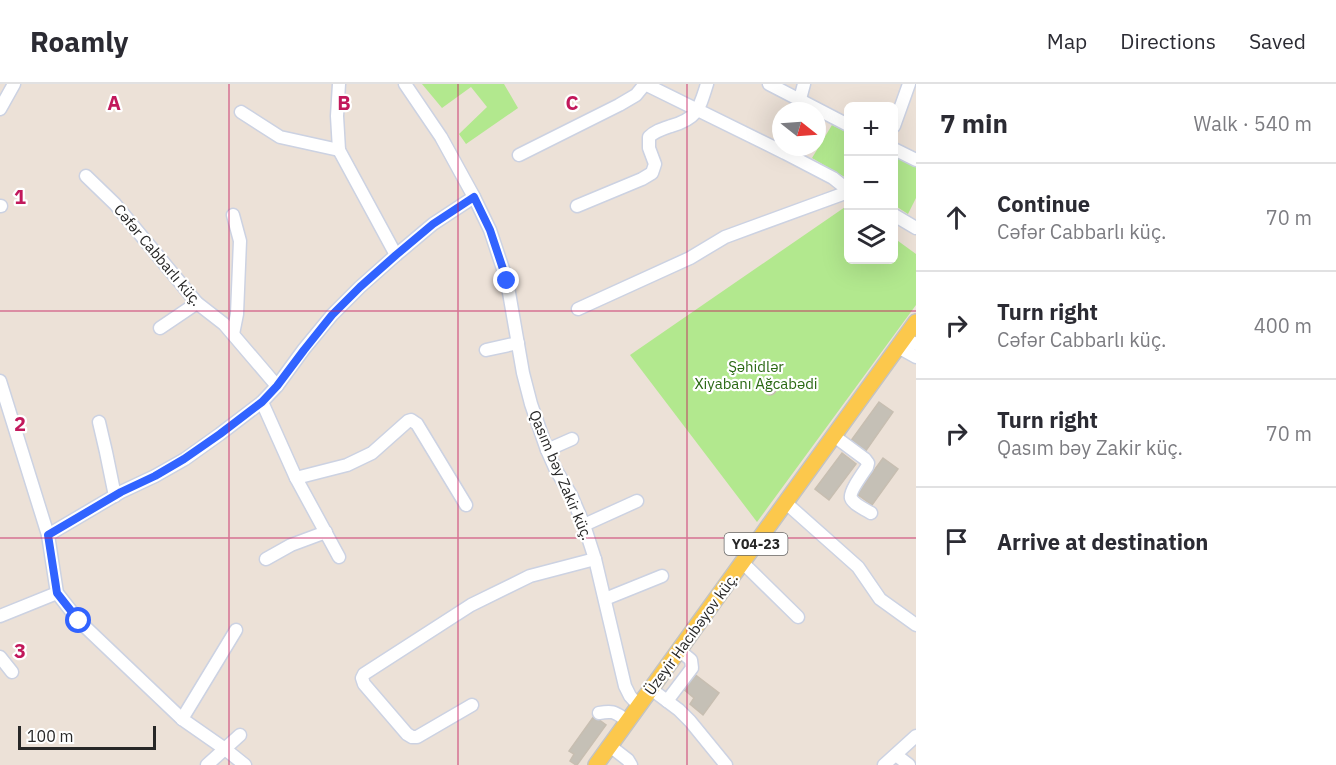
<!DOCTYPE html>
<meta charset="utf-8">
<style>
body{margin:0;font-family:"IBM Plex Sans",sans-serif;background:#f7f7f7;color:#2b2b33}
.controls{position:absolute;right:18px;top:18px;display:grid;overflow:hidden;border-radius:9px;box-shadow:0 6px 24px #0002}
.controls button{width:54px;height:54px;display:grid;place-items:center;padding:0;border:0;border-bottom:2px solid #e1e1e2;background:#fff;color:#2b2b33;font:30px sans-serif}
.compass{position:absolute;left:772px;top:18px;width:54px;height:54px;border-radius:50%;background:#fff;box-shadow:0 6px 24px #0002;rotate:107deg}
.scale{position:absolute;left:18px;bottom:15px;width:138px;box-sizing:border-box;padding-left:6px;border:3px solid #272727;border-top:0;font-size:16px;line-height:21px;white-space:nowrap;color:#272727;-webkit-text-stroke:4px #fff;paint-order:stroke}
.stop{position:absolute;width:18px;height:18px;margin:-14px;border:4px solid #3163ff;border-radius:50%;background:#fff}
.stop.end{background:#3163ff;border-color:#fff;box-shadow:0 2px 6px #0008}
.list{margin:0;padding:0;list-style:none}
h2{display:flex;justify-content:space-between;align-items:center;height:78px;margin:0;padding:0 24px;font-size:26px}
h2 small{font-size:20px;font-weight:400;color:#7c7c81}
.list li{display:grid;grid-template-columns:39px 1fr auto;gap:18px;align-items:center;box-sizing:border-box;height:108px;padding:0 24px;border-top:2px solid #e1e1e2}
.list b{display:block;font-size:22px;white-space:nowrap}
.list p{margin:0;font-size:20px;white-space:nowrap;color:#7c7c81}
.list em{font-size:20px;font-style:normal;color:#7c7c81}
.icon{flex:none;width:33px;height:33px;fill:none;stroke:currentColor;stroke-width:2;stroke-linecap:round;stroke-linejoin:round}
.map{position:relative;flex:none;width:916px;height:681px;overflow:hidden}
header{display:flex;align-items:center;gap:36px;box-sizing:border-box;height:84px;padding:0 30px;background:#fff;border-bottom:2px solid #e1e1e2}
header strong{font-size:28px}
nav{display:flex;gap:33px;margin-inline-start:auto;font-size:21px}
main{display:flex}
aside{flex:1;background:#fff}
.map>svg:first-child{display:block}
.green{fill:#b2e88e}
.building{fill:#c5c0b6;stroke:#c7beb1;stroke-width:1.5}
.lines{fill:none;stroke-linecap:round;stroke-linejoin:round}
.minor-casing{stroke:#ccd2e2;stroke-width:15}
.major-casing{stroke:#c3c3c3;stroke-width:18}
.minor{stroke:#fff;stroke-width:12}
.major{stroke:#fcc84c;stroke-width:15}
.route{stroke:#3163ff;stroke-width:8}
.grid{fill:none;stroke:#c2185b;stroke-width:1.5;stroke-opacity:0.55}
.labels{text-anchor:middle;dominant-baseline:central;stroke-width:4.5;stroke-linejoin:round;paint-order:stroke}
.shield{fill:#fff;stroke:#686868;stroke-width:1.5}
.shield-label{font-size:14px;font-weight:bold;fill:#272727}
.street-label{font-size:15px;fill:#272727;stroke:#fff}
.park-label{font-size:15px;fill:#2a6813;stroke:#fff}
.grid-label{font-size:20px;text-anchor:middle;font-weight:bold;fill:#c2185b;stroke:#fff;stroke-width:4.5;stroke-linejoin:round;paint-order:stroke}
</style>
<header>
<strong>Roamly</strong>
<nav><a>Map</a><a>Directions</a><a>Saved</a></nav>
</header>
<main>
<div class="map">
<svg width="916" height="681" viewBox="0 0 916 681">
<rect width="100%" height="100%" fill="#ece1d7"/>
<g class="green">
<polygon points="422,0 504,0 518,24 466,60 459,50 487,23 471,3 442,24"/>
<polygon points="832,41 848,49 848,95 812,74"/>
<polygon points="894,72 916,83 916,114 908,130 894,121"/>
<polygon points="848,121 848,176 894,176 894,154 916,170 916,221 757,438 630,271"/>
</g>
<g class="building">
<circle cx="770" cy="305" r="6"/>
<polygon points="879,318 893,328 865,368 850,358"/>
<polygon points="842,369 856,380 829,416 815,405"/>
<polygon points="883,374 898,385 872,421 857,410"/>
<polygon points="693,589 719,609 703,631 690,620 694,614 682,604"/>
<polygon points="594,632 606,641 577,681 576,681 570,677 574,670 569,667"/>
</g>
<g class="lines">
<defs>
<g id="minor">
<polyline points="339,0 337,32 339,66 396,171"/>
<polyline points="405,0 441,53 474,113 490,146 507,197 523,289 531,320 547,366 556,386 571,411 584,441 595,475 625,602 630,612 639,622"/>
<polyline points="645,0 785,69 833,94 848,106"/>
<polyline points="769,0 848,41"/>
<polyline points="800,15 804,0"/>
<polyline points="0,25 14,0"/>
<polyline points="241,28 280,53 339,66"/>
<polyline points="894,42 909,0"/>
<polyline points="894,65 916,76"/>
<polyline points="519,71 619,21 636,11 645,0"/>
<polyline points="86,92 115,120 197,219 224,240 277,302"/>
<polyline points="0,122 1,122"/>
<path d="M577 122 642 95 652 89 655 80 649 64V53C655 47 662 45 671 42 698 34 699 25 707 0"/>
<polyline points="894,131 916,144"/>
<polyline points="578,225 690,174 725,153 848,108"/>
<polyline points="160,244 197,219"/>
<polyline points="233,250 237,230 240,157 233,131"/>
<polyline points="905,254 916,260"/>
<polyline points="898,263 916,273"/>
<polyline points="486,266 518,259"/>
<polyline points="0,297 48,451 57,509 79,537 182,635 225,665 245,681"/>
<polyline points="262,318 296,394 339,473"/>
<polyline points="99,338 106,368 115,412"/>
<path d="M834 352 865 375 868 379 867 383C863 389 849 408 851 414 853 420 866 426 871 429"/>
<polyline points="547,366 572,355"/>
<polyline points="296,394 347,381 372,369 408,337 411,336 417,340 466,421"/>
<polyline points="786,419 858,483 880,515 916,541"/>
<polyline points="584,441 637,417"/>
<polyline points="48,451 121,408 155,392 185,375 220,350 262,318 277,302 304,265 332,231 360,203 396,171 433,140 474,113"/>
<polyline points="266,475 291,461 326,448"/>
<polyline points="743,479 798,533"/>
<polyline points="605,515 662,492"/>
<polyline points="0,532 57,509"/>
<polyline points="0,573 12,588"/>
<polyline points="651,605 679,626 690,637 726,681"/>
<polyline points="667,617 692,584 691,576 679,566"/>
<polyline points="472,621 417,653 412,653 407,650 364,600 362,594 364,590 471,521 530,492 595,475"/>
<path d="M599 629C615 626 615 629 628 637"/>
<polyline points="182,635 236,546"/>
<polyline points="610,662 628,676 631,681"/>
<polyline points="896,671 909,681"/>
<polyline points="207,681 240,651"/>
<polyline points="884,681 916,652"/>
</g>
<polyline id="major" points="596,681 916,238"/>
</defs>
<use href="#minor" class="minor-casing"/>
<use href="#major" class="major-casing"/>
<use href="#minor" class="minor"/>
<use href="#major" class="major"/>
</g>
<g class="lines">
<polyline class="route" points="79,537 57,509 48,451 121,408 155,392 184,375 220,350 262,318 277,302 304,266 332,231 360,203 396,171 433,140 474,113 490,146 507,197"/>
</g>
<path class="grid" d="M229 0V681M458 0V681M687 0V681M0 227H916M0 454H916"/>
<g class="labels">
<rect class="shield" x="724.5" y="449" width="63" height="22" rx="4.5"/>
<g class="shield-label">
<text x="756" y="460">Y04-23</text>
</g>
<g class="street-label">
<text transform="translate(158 171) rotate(50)">Cəfər Cabbarlı küç.</text>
<text transform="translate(561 391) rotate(67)">Qasım bəy Zakir küç.</text>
<text transform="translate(691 550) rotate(-54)">Üzeyir Hacıbəyov küç.</text>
</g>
<g class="park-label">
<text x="756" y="282">Şəhidlər<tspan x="756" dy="17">Xiyabanı Ağcabədi</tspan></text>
</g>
</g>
<g class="grid-label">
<text x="114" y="26">A</text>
<text x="344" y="26">B</text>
<text x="572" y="26">C</text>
<text x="20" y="120">1</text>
<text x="20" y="347">2</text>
<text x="20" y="574">3</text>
</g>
</svg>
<div class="controls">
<button>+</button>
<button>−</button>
<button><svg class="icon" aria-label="layers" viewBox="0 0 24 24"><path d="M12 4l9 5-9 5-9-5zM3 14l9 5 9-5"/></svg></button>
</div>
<svg class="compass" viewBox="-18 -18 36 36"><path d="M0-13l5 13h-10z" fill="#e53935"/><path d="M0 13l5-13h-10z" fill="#7c7c81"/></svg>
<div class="scale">100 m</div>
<div class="stop" style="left:79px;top:537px"></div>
<div class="stop end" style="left:507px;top:197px"></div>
</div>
<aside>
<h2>7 min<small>Walk · 540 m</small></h2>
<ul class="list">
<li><svg class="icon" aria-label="ahead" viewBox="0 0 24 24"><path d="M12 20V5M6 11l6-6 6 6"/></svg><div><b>Continue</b><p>Cəfər Cabbarlı küç.</p></div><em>70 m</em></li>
<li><svg class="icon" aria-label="right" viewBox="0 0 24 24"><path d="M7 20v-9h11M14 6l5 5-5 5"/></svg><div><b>Turn right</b><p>Cəfər Cabbarlı küç.</p></div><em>400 m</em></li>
<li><svg class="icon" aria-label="right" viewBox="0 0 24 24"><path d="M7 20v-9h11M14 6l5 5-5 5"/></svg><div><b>Turn right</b><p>Qasım bəy Zakir küç.</p></div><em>70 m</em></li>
<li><svg class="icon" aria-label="arrive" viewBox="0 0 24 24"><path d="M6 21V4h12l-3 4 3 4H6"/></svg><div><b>Arrive at destination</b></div></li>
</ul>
</aside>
</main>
